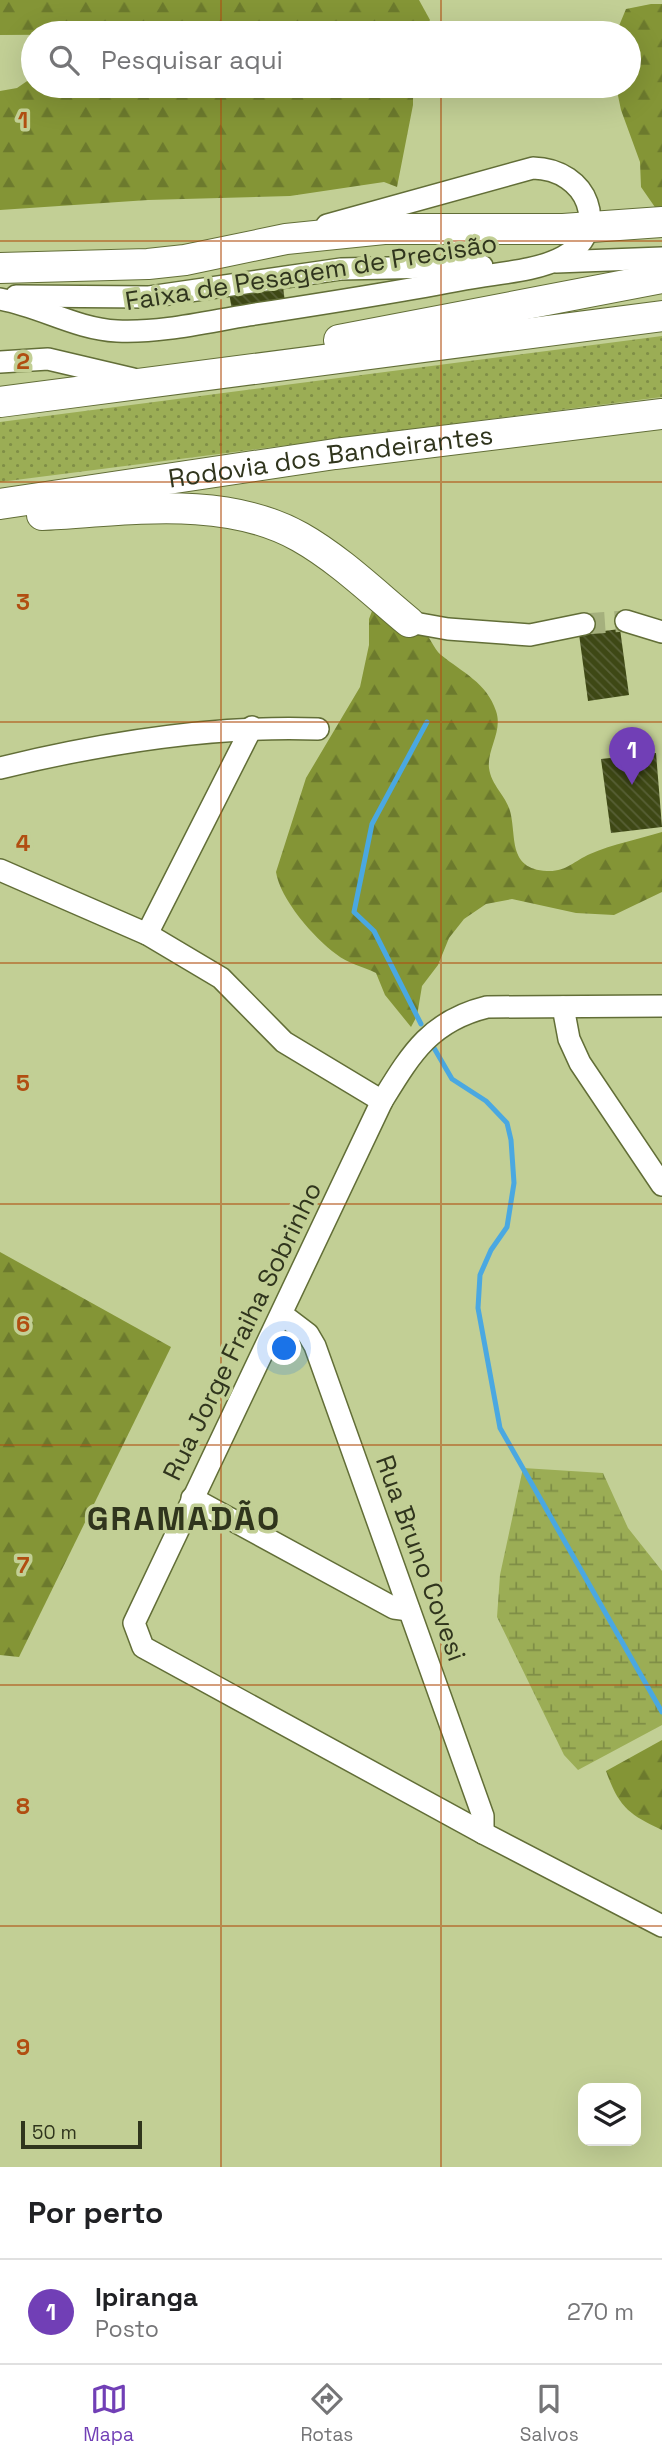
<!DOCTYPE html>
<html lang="pt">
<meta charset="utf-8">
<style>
body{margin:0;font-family:"Space Grotesk",sans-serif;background:#f2f2f2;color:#202124}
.controls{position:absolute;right:21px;bottom:21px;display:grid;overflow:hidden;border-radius:14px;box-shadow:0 7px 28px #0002}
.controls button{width:63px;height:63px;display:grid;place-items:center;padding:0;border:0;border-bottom:2px solid #e0e0e0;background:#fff;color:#202124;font:35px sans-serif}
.scale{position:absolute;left:21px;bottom:18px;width:121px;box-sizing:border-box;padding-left:7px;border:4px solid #30351d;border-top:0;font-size:19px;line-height:24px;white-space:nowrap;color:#30351d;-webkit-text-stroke:5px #c2cf95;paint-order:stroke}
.you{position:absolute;left:285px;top:1349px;width:24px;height:24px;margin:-18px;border:5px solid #fff;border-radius:50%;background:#1a73e8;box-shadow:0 0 0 10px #1a73e833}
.badge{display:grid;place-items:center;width:46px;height:46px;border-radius:50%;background:#713fb6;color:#fff;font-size:23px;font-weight:700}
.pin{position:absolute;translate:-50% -58px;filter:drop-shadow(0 2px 4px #0008)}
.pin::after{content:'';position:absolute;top:37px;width:24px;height:21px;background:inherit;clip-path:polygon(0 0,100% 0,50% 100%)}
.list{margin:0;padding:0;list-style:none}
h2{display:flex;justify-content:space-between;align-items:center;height:91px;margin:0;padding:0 28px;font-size:30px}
h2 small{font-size:23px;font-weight:400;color:#757577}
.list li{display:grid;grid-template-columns:46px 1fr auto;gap:21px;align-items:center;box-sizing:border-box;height:105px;padding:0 28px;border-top:2px solid #e0e0e0}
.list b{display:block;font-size:26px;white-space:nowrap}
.list p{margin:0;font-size:23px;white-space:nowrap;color:#757577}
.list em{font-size:23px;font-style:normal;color:#757577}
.icon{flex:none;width:38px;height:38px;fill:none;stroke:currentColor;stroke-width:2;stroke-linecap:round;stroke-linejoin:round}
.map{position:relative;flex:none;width:662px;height:2167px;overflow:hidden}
.search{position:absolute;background:#fff;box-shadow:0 7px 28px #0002;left:21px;right:21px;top:21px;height:77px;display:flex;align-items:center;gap:18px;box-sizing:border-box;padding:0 24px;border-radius:38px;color:#757577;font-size:26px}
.sheet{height:196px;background:#fff}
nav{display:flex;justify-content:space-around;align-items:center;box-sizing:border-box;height:98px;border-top:2px solid #e0e0e0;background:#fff;font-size:19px;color:#757577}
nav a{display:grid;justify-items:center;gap:4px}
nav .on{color:#713fb6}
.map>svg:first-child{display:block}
.grass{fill:url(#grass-dots)}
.forest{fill:url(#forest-firs)}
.wetland{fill:url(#wetland-marsh)}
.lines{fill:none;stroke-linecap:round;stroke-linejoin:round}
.stream{stroke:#4aa8e1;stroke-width:5}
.building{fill:url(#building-back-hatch)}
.minor-tunnel{stroke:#a5b07d;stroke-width:21;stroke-dasharray:21 10;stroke-linecap:butt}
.minor-casing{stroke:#626e37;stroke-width:24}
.highway-casing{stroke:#626e37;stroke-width:32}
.minor{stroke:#fff;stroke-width:21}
.highway{stroke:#fff;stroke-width:30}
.grid{fill:none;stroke:#b14e11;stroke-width:2;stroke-opacity:0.55}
.labels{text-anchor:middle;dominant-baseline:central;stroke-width:7;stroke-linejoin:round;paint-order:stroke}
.street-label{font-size:26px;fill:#30351d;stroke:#c2cf95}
.district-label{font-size:33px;font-weight:bold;letter-spacing:2px;fill:#30351d;stroke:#c2cf95}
.grid-label{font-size:23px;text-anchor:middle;font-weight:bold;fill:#b14e11;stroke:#c2cf95;stroke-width:7;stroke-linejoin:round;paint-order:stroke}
</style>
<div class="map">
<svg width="662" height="2167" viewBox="0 0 662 2167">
<defs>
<pattern id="grass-dots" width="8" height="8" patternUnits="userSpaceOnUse" patternTransform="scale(1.75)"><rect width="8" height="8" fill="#9bad55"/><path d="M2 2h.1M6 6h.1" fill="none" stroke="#7f8e46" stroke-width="1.8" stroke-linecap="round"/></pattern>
<pattern id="forest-firs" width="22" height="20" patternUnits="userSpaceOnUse" patternTransform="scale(1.75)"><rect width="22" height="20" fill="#849536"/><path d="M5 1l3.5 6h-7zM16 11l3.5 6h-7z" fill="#6c7a2d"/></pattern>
<pattern id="wetland-marsh" width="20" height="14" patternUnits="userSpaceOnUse" patternTransform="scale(1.75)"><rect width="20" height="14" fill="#9bad55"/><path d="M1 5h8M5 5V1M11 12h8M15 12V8" fill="none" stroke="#7f8e46"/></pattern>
<pattern id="building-back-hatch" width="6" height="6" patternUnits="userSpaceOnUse" patternTransform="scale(1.75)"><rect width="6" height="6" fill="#3e4815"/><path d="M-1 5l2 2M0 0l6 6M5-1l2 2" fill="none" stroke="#586036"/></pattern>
</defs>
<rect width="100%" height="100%" fill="#c2cf95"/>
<polygon class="grass" points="662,336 662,397 0,482 0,422"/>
<g class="forest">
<polygon points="0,0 419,0 430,20 426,27 368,33 0,35"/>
<polygon points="651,4 662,4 662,213 659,213 641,187 640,162 621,110 616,86 629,86 629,33 616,33 626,9"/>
<polygon points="33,77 33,86 134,86 182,95 207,90 225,91 231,95 252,93 271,86 413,86 413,105 397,187 384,182 290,196 148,200 0,210 0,91 17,88"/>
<path d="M372 611C386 612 411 620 422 629 430 636 433 648 441 655 462 672 487 683 496 711 503 731 487 749 489 768 491 785 506 796 510 811 517 836 507 869 547 871 566 872 574 861 590 854 613 844 639 839 662 832V892L614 915 576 913 512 899 486 904 464 919 449 938 438 965 422 986 417 1016 411 1027 385 995 376 973C364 967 347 963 336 954 314 938 280 899 276 872L306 778 360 687 369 645V619Z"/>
<polygon points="0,1252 171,1347 19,1657 0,1655"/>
<path d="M662 1740V1830C628 1814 619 1807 606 1771Z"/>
</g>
<polygon class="wetland" points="523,1468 603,1473 628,1528 662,1571 662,1725 578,1770 564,1755 497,1617 500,1575"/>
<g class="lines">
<g class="stream">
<polyline points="421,1024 374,931 354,912 372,824 427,722"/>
<polyline points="434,1048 452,1079 486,1101 507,1123 511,1140 514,1183 507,1227 491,1250 480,1275 478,1308 500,1428 662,1712"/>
</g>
</g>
<g class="building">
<polygon points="283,286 285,303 232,310 229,293"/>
<polygon points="620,629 629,695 588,701 579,634"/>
<polygon points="656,753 662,827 611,833 601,759"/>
</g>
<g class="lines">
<polyline class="minor-tunnel" points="584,624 626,621"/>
<defs>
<g id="minor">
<polyline points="556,262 662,258"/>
<polyline points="16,296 149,297 341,269 482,266"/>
<path d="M0 299C40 306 76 329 117 331 162 333 206 322 249 315 321 304 393 293 465 279 495 273 535 272 563 257 612 230 588 169 533 168L327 225"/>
<polyline points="0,362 48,359 133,379"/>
<polyline points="626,621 662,632"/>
<polyline points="409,622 448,629 530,635 584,624"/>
<path d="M0 768C103 743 212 725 318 729"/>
<polyline points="0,870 147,934 221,978 284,1042 382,1101"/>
<polyline points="147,934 252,727"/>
<path d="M662 1006 487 1007C430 1021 411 1054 382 1101L134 1623 143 1647 483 1833 662 1926"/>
<polyline points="563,1007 569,1039 580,1063 662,1185"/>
<polyline points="283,1315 308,1334 315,1346 483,1816 483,1833"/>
<polyline points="192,1498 394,1608 409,1610"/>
</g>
<g id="highway">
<polyline points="0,268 148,264 185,260 286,239 384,229 563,229 662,222"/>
<polyline points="339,340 662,278"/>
<polyline points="0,402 662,316"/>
<path id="s1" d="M0 504 335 454 662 414"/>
<path d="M42 515C125 511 224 494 300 537 339 559 374 593 409 622"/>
</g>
</defs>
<use href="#minor" class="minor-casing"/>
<use href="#highway" class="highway-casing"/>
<use href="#minor" class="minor"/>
<use href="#highway" class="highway"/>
</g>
<path class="grid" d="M221 0V33M441 0V33M221 86V2167M441 86V2167M0 241H662M0 482H662M0 722H662M0 963H662M0 1204H662M0 1445H662M0 1685H662M0 1926H662"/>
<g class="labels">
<g class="street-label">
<text transform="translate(311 272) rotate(-9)">Faixa de Pesagem de Precisão</text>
<text stroke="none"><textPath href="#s1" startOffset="334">Rodovia dos Bandeirantes</textPath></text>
<text transform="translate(242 1331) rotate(-64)">Rua Jorge Fraiha Sobrinho</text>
<text transform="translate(421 1558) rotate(70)">Rua Bruno Covesi</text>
</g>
<g class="district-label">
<text x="184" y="1519">GRAMADÃO</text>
</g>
</g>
<g class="grid-label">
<text x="23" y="128">1</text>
<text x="23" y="369">2</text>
<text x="23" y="610">3</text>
<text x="23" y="851">4</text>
<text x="23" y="1091">5</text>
<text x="23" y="1332">6</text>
<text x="23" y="1573">7</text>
<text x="23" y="1814">8</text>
<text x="23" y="2055">9</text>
</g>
</svg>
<div class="controls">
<button><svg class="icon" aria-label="layers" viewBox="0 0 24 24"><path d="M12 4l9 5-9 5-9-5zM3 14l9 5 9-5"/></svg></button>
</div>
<div class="scale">50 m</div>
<div class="you"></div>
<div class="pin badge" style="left:632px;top:785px">1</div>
<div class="search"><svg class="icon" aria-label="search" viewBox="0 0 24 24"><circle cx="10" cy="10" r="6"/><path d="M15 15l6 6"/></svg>Pesquisar aqui</div>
</div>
<section class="sheet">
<h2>Por perto<small></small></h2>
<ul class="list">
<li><span class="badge">1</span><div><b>Ipiranga</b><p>Posto</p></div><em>270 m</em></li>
</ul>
</section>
<nav>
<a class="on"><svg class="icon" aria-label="map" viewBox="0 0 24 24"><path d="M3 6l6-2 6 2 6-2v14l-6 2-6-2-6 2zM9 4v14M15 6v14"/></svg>Mapa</a>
<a><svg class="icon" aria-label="directions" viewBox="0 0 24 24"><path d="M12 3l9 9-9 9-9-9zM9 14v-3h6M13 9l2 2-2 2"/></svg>Rotas</a>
<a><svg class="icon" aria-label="saved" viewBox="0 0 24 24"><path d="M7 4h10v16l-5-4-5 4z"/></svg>Salvos</a>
</nav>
